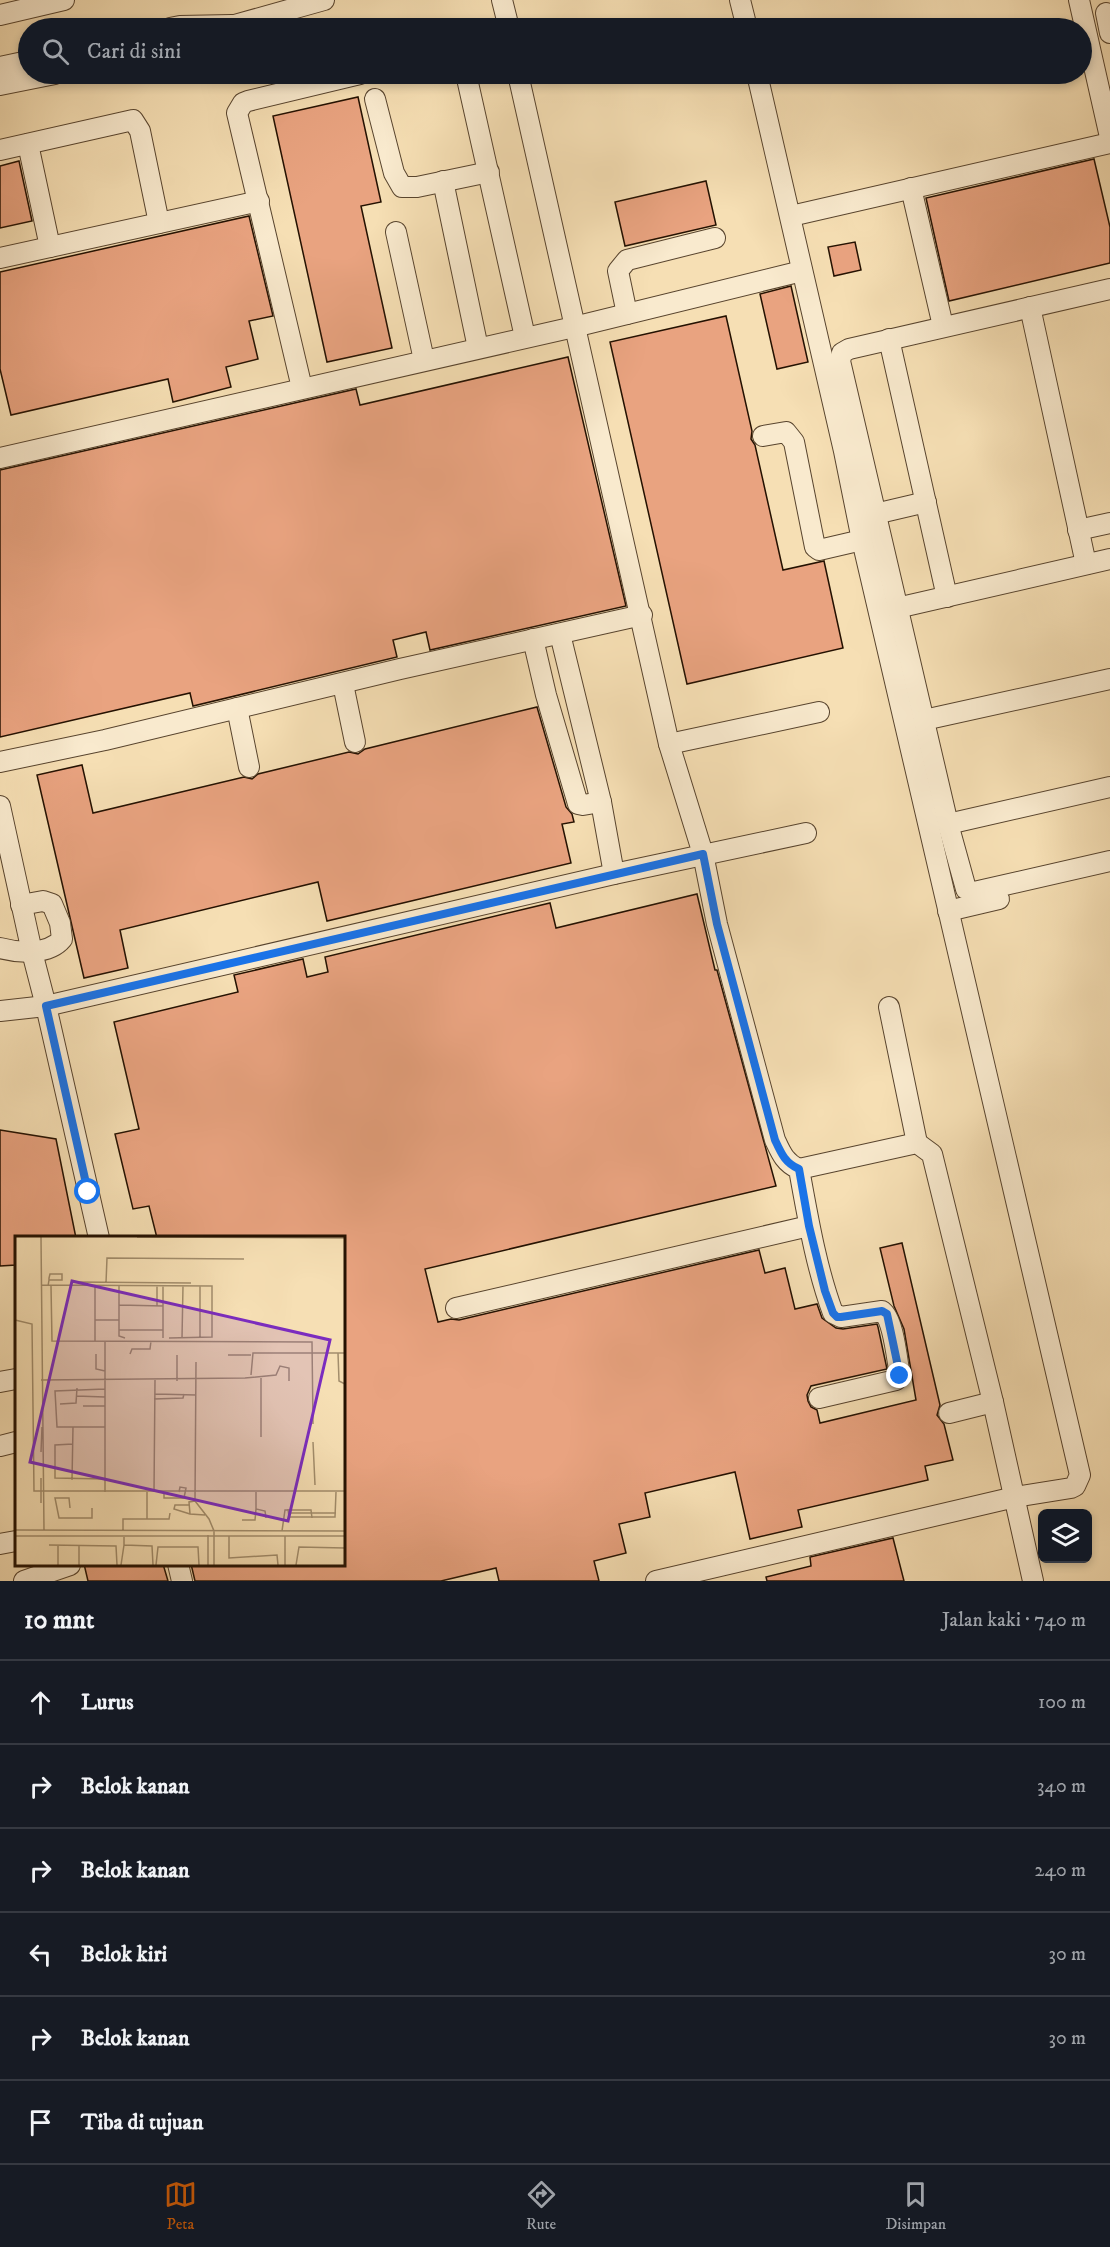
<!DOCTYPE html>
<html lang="id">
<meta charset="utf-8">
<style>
body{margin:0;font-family:"IM FELL DW Pica",serif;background:#242831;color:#f1f3f6}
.controls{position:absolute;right:18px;bottom:18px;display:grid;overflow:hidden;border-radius:9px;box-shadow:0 3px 9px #0003}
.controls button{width:54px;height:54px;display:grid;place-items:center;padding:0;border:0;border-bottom:2px solid #363941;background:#171b24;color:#f1f3f6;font:30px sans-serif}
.stop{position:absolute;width:18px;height:18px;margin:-14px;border:4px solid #1a73e8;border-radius:50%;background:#fff}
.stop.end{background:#1a73e8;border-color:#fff;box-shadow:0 2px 6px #0008}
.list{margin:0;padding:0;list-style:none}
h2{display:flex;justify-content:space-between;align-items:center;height:78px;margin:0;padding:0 24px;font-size:26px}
h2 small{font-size:20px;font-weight:400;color:#9ea1a6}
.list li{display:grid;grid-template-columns:39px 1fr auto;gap:18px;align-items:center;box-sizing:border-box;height:84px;padding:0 24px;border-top:2px solid #363941}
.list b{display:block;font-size:22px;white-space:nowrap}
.list em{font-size:20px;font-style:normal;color:#9ea1a6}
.icon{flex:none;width:33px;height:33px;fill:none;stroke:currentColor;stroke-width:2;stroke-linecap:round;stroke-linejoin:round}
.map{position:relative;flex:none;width:1110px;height:1581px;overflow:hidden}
.search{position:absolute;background:#171b24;box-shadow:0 3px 9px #0003;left:18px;right:18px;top:18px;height:66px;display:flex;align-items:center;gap:15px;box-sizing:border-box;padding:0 21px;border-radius:33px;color:#9ea1a6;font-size:22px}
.sheet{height:582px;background:#171b24}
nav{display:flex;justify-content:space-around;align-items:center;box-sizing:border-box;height:84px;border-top:2px solid #363941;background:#171b24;font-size:16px;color:#9ea1a6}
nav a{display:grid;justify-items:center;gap:3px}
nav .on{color:#b45309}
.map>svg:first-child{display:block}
.building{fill:#e9a380;stroke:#241101;stroke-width:1.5}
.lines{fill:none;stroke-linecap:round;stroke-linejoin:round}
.minor-casing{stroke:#58442e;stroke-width:22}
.minor{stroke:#f9eace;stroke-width:20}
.route{stroke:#1a73e8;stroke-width:8}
.inset-road{fill:none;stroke:#a28d6c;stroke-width:1.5}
.view{fill:#7b2cbf;fill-opacity:0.15;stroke:#7b2cbf;stroke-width:3}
.inset-edge{fill:none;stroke:#241101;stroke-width:3}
</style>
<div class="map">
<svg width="1110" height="1581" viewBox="0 0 1110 1581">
<rect width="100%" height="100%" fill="#f6dfb4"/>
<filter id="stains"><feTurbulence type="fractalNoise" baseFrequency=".00333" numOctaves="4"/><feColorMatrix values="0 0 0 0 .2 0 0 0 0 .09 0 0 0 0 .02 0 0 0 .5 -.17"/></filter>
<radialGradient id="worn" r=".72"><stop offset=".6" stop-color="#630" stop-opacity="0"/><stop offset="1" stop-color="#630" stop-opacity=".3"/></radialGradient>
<g class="building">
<polygon points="358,97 381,202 361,206 392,348 327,362 273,116"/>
<polygon points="1094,159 1110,227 1110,263 949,301 926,198"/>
<polygon points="19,161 32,221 0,228 0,166"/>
<polygon points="706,181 716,225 625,246 615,202"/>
<polygon points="249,216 273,316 249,321 258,359 226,367 231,387 173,402 168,379 11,415 0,369 0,272"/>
<polygon points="855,242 861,270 834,276 828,247"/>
<polygon points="791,286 808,362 777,369 760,294"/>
<polygon points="726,316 752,431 751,439 755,445 783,570 824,561 843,648 687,684 610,342"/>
<polygon points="568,357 626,606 430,650 426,632 393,640 397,657 193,706 190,693 0,737 0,470 356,389 360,405"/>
<polygon points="537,707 566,807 572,814 574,822 562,824 571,863 327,921 318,882 120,930 128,968 84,978 37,775 82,765 93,813 244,777 252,779 258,774 349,752 358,754 365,749"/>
<polygon points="697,894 715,970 717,970 776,1186 425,1269 438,1322 451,1319 459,1320 759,1250 765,1273 785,1268 795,1309 817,1304 822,1318 836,1328 843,1329 877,1324 878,1327 887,1369 811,1386 807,1395 808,1401 811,1407 817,1410 820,1423 916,1400 904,1329 894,1306 880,1248 902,1243 940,1405 937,1415 944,1424 953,1460 925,1466 928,1480 798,1510 802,1527 750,1539 735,1472 645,1493 650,1517 619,1524 626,1553 594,1561 599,1581 499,1581 496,1568 441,1581 195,1581 191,1564 344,1564 344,1238 157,1238 149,1206 133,1209 115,1134 139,1129 114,1022 238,992 234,975 303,959 307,977 328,972 325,957 550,903 556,928"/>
<polygon points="0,1130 56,1139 76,1238 16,1238 16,1265 0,1266"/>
<polygon points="893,1538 904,1581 767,1581 766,1577 811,1566 810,1557"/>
<polygon points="84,1564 163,1564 168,1581 88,1581"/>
</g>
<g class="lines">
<defs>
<g id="minor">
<polyline points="502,0 509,28"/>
<polyline points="740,0 747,28"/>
<polyline points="1079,0 1110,137"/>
<polyline points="1106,13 1110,33"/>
<polyline points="0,15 64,0"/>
<polyline points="170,28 180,26 232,25"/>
<polyline points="224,28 324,0"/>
<polyline points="0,67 28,61"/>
<polyline points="466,74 525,337"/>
<path d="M518 74 669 744 703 854 717 924 775 1140C781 1153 785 1163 799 1169 808 1218 816 1267 833 1313L841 1317 882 1311C894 1320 897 1361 900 1376L896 1380 819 1398"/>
<polyline points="0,85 55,74"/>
<polyline points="375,99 394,173 402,187 417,187 489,172"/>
<polyline points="28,144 50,247"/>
<polyline points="0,150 133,120 140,131 159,223"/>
<polyline points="443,181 478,348"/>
<polyline points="911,188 943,326"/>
<polyline points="791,216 1110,143"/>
<polyline points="396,232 424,360"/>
<polyline points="0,258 259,201"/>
<polyline points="1110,289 849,349 842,353 840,361 948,824 966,889 974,892 1110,861"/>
<polyline points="1030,307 1086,564"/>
<polyline points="627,314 618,271 627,260 715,238"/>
<polyline points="889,339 947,597"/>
<polyline points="302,388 237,113 243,103 248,101 360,74"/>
<polyline points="763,436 786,432 794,442 815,547 819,550 862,540"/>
<polyline points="0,458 574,327 802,271"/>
<polyline points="875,514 926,502"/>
<polyline points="1078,530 1110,523"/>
<polyline points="897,608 1110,559"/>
<polyline points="560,634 601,802 614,874"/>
<polyline points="533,639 546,695 578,804 583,805 601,802"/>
<polyline points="343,684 355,742"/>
<polyline points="237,708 249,767"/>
<polyline points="924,720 1110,679"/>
<polyline points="669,744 819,712"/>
<polyline points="0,762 105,740 400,669 642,615"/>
<polyline points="0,806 32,952 46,1006 99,1238"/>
<polyline points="948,824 1110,787"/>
<polyline points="948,911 999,899"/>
<path d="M0 948C18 953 49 955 62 939L60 923 52 904 43 901 21 905"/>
<polyline points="889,1007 917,1143"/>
<polyline points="0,1011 46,1006 614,874 806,833"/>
<polyline points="799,1169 917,1143 932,1154 993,1402 1033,1581"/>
<polyline points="456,1308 809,1226"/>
<polyline points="0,1382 16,1379"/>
<polyline points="949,1413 993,1402"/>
<polyline points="0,1446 16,1442"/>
<polyline points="0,1544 16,1541"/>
<polyline points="178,1564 182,1581"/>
<polyline points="24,1581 70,1565"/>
<polyline points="656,1581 1015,1497 1071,1488 1075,1486 1080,1475 862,540 844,451 757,74"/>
</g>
</defs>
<use href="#minor" class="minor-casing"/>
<use href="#minor" class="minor"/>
</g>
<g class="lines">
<path class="route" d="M88 1192 46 1006 703 854 717 924 775 1140C781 1153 785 1163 799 1169L809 1226 825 1291 833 1313 837 1317H841L882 1311 887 1314 900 1376"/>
</g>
<g transform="translate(15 1236)">
<rect width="330" height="330" fill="#f6dfb4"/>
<path class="inset-road" d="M26 1 29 295M122 1 330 2M59 46 176 47M91 47 92 22 229 23M27 49 197 50V101L154 102M33 50 34 44V42L35 38H47V44H34M36 50 37 105 297 106 298 188M104 50V100L110 102M142 50V70M104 69 148 70M0 84 17 88 19 255H330M80 84H104M104 94H148M148 102V50M167 102 168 50M185 102V50M80 105V50M90 105V256M323 117 324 145 330 148M81 118V133L90 135M115 118 117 113H135L136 105M213 119H236M181 126 180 265 194 283 199 295V329M236 139 238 117H330M246 140V201M26 144 230 142 261 139 265 130 274 132V145M162 145V119M140 158 181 159M61 160 90 161M139 163 168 162 169 158M45 168 61 167 62 152M68 170H90M90 191H42L40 155 90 153M298 206 300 249M58 208 40 209V242L90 243M26 216 27 191M26 242V267M57 244 58 191M139 256 140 144M149 256V262H169L171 252 165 251 164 256M241 256V273L250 275 251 282M180 265 174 266 175 278 190 279M174 269H160L159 273 175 278M55 272 54 262H40L44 282H77V272M273 273 274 281H320L321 256M273 277H321M132 283V256M227 284H240L241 273M0 294 330 295M108 295V283H154L155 277M267 295 270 274H296L297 282M0 300H330M214 300V322L262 319 263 329M270 300V329M109 301V309L137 310 138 329M34 309 101 310 102 329M64 310V329M43 329V309M106 329 109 309M141 329 143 311H183L184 329M193 329V299M281 329 284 311 330 312"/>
<path class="view" d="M57 45 315 104 273 285 15 226Z"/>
<rect width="330" height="330" class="inset-edge"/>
</g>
<rect width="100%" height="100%" filter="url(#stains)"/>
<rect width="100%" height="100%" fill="url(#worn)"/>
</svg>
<div class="controls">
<button><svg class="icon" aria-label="layers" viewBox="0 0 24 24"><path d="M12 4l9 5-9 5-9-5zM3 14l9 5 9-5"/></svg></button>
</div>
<div class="stop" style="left:88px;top:1192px"></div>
<div class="stop end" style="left:900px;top:1376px"></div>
<div class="search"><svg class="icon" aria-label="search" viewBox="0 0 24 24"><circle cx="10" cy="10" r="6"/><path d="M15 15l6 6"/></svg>Cari di sini</div>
</div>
<section class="sheet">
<h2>10 mnt<small>Jalan kaki · 740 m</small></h2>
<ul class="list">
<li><svg class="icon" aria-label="ahead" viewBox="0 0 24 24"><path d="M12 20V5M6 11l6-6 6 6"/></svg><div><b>Lurus</b></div><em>100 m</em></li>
<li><svg class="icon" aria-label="right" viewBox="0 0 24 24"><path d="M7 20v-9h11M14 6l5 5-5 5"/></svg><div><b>Belok kanan</b></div><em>340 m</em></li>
<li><svg class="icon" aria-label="right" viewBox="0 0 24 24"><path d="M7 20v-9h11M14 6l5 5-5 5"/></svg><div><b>Belok kanan</b></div><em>240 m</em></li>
<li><svg class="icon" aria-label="left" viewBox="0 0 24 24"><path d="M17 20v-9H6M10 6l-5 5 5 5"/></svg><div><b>Belok kiri</b></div><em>30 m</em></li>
<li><svg class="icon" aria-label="right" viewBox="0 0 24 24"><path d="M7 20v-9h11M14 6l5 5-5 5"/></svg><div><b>Belok kanan</b></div><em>30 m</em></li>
<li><svg class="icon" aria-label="arrive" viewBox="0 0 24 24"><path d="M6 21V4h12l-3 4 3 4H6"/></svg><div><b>Tiba di tujuan</b></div></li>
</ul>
</section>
<nav>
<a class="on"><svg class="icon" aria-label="map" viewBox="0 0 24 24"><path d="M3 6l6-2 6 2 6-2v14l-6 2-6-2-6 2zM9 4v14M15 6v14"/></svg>Peta</a>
<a><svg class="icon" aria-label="directions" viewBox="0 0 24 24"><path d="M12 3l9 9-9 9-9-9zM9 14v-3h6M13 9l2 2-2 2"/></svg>Rute</a>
<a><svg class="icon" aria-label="saved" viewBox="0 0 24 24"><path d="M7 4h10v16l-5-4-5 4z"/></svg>Disimpan</a>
</nav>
